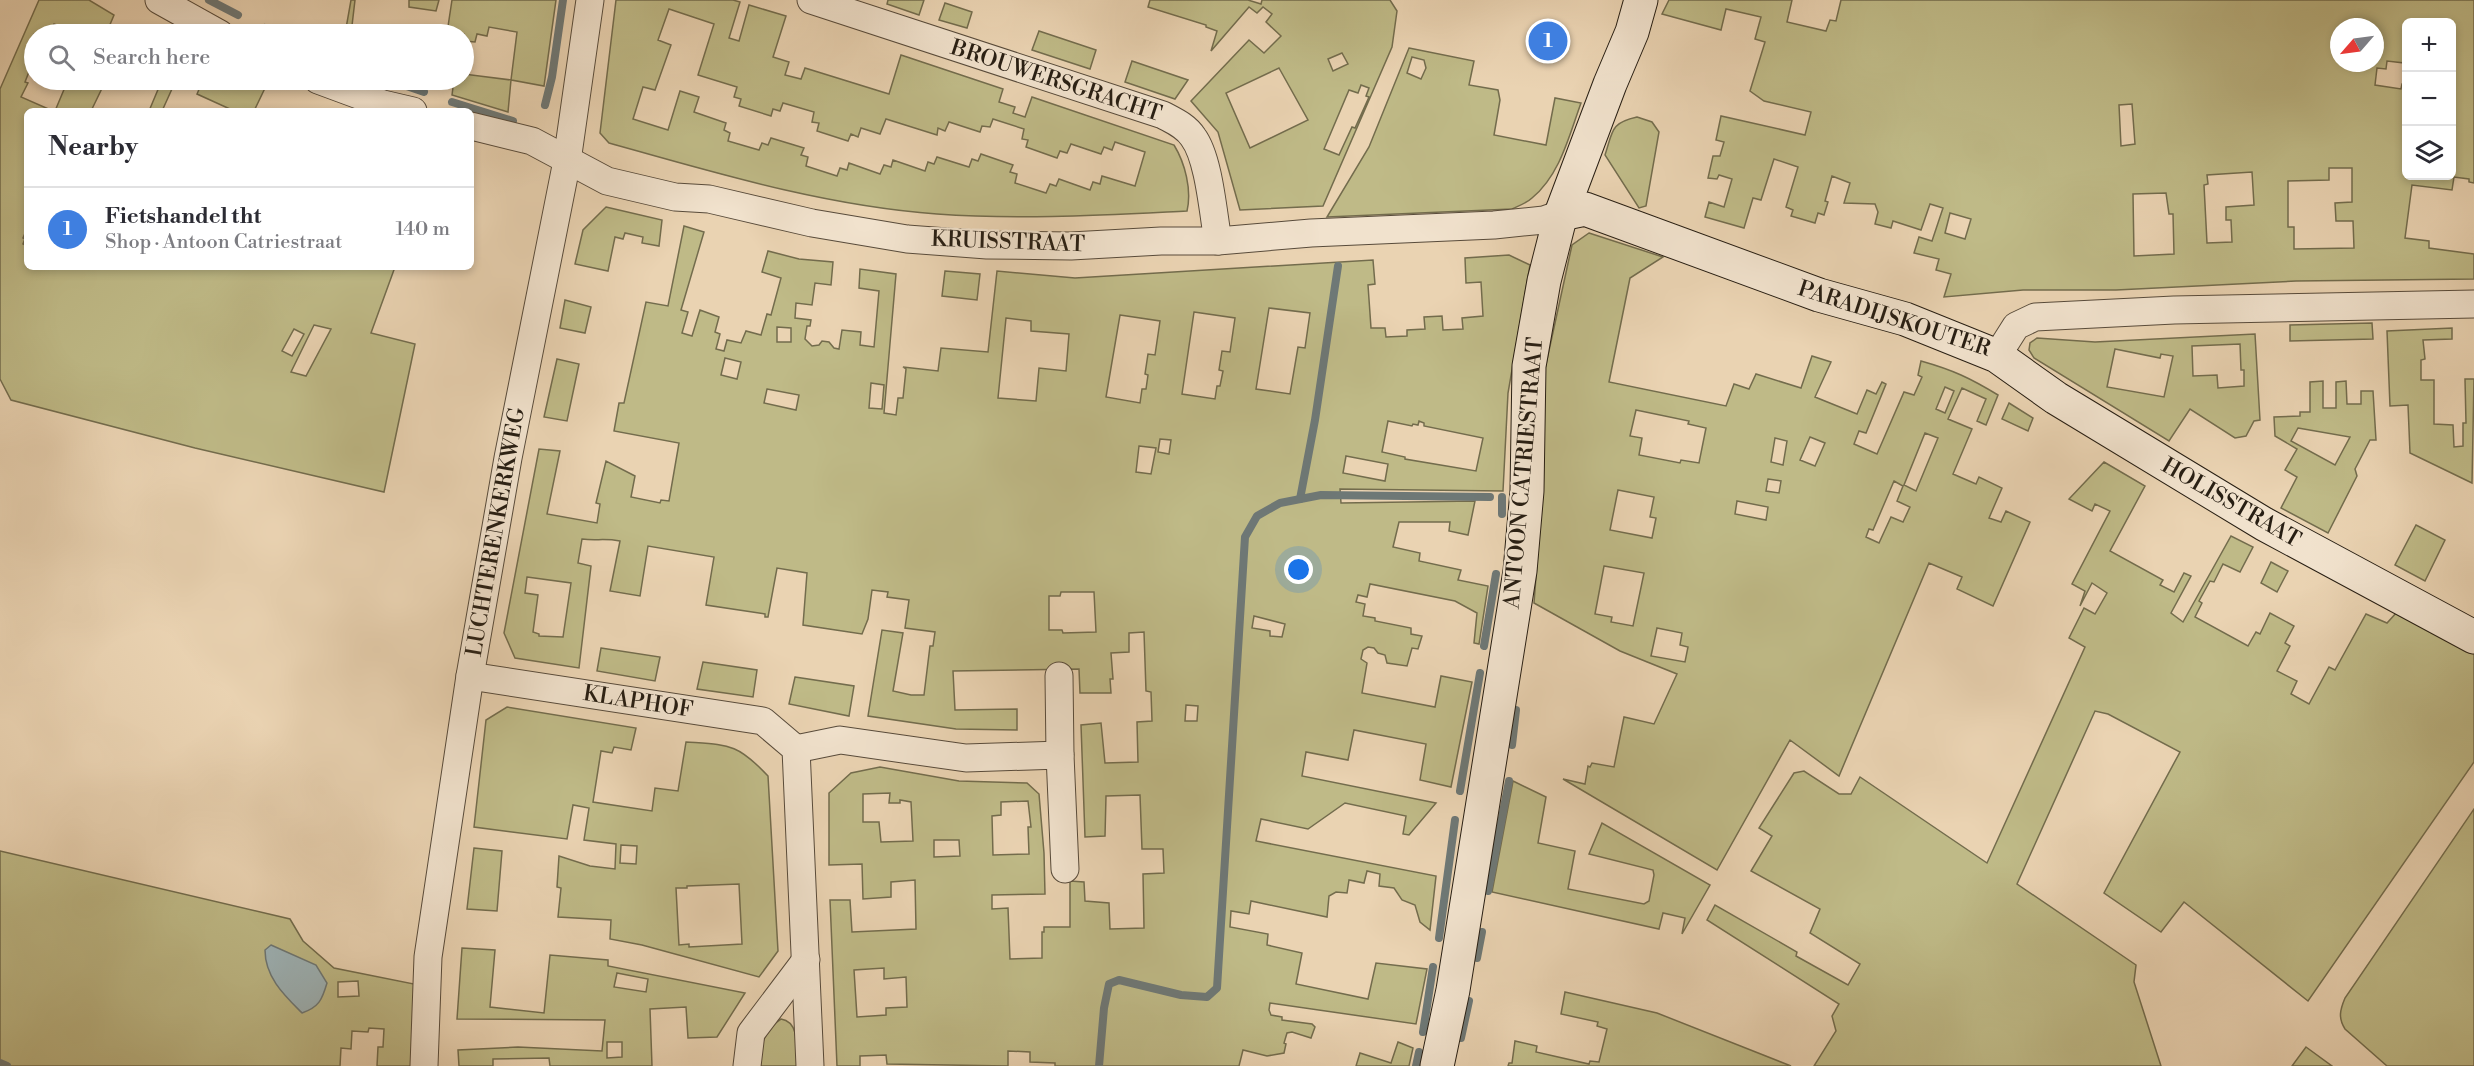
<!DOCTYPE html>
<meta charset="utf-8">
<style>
body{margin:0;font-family:"Libre Bodoni",serif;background:#f2f2f3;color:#2b2b33}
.controls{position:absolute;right:18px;top:18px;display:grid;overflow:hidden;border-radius:9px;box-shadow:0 3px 9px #0003}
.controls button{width:54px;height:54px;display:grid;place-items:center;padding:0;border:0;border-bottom:2px solid #e1e1e2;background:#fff;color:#2b2b33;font:30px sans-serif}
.compass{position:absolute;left:2330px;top:18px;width:54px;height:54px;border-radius:50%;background:#fff;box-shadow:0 3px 9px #0003;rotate:242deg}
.you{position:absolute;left:1299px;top:570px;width:21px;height:21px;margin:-15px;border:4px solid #fff;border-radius:50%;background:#1a73e8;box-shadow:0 0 0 9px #1a73e833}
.badge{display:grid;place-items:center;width:39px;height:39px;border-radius:50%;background:#8f2418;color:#fff;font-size:20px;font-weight:700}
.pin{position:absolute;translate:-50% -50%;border:3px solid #fff;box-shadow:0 2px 6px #0006}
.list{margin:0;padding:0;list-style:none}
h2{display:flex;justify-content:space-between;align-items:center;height:78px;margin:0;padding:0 24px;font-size:26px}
h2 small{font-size:20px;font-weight:400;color:#7c7c81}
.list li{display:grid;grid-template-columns:39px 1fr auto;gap:18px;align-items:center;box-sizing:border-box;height:84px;padding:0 24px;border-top:2px solid #e1e1e2}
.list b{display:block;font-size:22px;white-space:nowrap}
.list p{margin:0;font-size:20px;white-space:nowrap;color:#7c7c81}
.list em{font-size:20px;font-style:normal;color:#7c7c81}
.icon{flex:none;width:33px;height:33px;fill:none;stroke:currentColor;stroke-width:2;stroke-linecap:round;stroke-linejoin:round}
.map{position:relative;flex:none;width:2474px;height:1066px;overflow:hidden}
.search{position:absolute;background:#fff;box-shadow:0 3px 9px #0003;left:24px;top:24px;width:450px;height:66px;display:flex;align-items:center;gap:15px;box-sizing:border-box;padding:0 21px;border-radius:33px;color:#7c7c81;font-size:22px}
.panel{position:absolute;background:#fff;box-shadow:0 3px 9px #0003;left:24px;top:108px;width:450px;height:162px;border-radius:9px}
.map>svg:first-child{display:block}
.green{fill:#bfba87;stroke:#736c4d;stroke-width:1.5;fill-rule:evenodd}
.water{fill:#9eb4b8;stroke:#6e7876;stroke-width:1.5}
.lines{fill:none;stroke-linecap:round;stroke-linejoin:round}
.stream{stroke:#6e7876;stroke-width:8}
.street-casing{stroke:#584b3b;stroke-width:29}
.secondary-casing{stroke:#271e13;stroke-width:35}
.street{stroke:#f1e2cd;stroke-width:27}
.secondary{stroke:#f1e2cd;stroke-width:33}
.labels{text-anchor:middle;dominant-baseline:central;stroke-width:4.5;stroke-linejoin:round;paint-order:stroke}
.street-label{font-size:22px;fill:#271e13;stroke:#f1e2cd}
</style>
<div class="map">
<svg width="2474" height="1066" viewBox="0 0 2474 1066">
<rect width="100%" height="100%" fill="#ead3b2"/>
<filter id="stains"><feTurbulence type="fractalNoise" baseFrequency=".00333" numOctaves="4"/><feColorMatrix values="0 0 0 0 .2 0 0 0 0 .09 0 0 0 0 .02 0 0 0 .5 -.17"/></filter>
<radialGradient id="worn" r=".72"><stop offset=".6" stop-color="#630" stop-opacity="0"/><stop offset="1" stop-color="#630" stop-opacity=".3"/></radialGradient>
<g class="green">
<path d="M39 0H89L114 15 106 34H78L54 24 49 34H34V59L25 82 28 83 21 97 53 111H27V229L23 238 25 239 23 244 27 246V267H395L371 333 415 344 384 492 195 448 11 400 0 379V89ZM314 325 331 329 306 376 291 372ZM294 329 304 334 292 356 282 351Z"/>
<polygon points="351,0 355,0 351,34 345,34"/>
<polygon points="409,0 439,0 436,11 409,7"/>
<polygon points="452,0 556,0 544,86 511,80 508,112 452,95 454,80 464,80 464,74 511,80 517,32 489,27 487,36 477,34 475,42 464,41 464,34 447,33"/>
<path d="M616 0H733L740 2 729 38 739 41 749 5 786 16 773 57 789 62 785 75 801 79 805 68 889 94 901 55 1003 89 999 102 1015 107 1013 113 1025 117 1032 97 1174 145C1185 163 1192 190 1187 211 1104 215 1020 220 937 214 825 206 716 173 609 143L600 133ZM669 9 714 24 698 75 737 87 734 97 741 99 739 106 771 116 773 109 780 111 783 103 814 112 812 122 819 123 817 131 848 141 851 134 858 137 861 128 880 134 886 119 937 135 938 128 945 131 949 122 980 132 982 126 990 127 993 119 1024 129 1022 139 1028 140 1026 147 1057 158 1060 151 1067 153 1071 144 1101 154 1104 147 1112 150 1115 142 1145 152 1135 186 1102 176 1100 184 1093 182 1090 190 1059 179 1056 186 1050 184 1046 193 1015 183 1017 174 1010 172 1013 165 981 154 978 161 972 159 969 167 937 157 934 164 928 162 925 171 893 160 891 167 884 165 880 174 849 163 847 170 840 168 837 176 806 166 808 157 801 155 804 148 771 138 768 145 762 143 759 150 728 141 730 133 724 130 726 123 694 112 699 97 680 91 668 130 633 119 643 87 655 90 671 45 658 40Z"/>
<polygon points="888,0 924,0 919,15 887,4"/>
<path d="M1150 0H1248L1261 4 1262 0H1390L1397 11 1392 47 1323 206 1240 210 1218 132 1191 101 1249 40 1264 53 1281 36 1266 22 1272 14 1263 7 1257 13 1249 7 1211 51 1217 31 1206 27V25L1148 7ZM1342 53 1348 64 1333 71 1328 59ZM1279 68 1308 120 1250 148 1226 93ZM1361 85 1369 88 1366 96 1369 97 1355 128 1352 127 1339 155 1324 149 1349 90 1358 93Z"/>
<path d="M1669 0H1792L1787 22 1826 31 1830 20 1836 21 1841 0H2474V183L2469 182V179L2454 177 2452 190 2412 185 2405 238 2429 241V248L2474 254V279L2296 281 2116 290H2023L1944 297 1951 274 1936 270 1939 259 1914 253 1919 237 1932 241 1943 208 1930 204 1921 230 1893 221 1891 228 1875 224 1878 212 1875 204 1844 203 1850 183 1832 176 1825 201 1828 202 1824 215 1818 213 1815 223 1791 216 1793 210 1786 207 1798 167 1774 159 1761 200 1753 198 1744 228 1705 217 1709 202 1724 207 1732 179 1719 175 1717 179 1708 178 1713 156H1720L1724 142 1716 140 1721 116 1805 135 1811 112 1764 101 1750 91 1765 42 1755 39 1761 17 1726 9 1721 30 1662 14ZM2406 22H2452V176H2406V84H2402L2401 89 2375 85 2377 68 2386 69 2387 61 2404 63 2403 72H2406ZM2339 27H2375V63H2339ZM2132 104 2135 144 2121 146 2119 105ZM2329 168H2352V202L2335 203 2336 221H2353L2354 248 2294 249V227H2288V181L2329 180ZM2252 172 2254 205 2226 207V220H2231L2232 242 2207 243 2204 185 2208 184 2207 175ZM2166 193 2169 214H2173L2174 254 2134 256 2133 194ZM1950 213 1971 219 1965 239 1945 233Z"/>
<polygon points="945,3 972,12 967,28 939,20"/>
<polygon points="1039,31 1096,50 1090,69 1032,50"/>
<path d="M1409 48 1474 61 1469 85 1498 90 1500 100 1494 135 1546 145 1555 98 1581 103C1569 136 1560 175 1532 198 1527 203 1518 206 1512 209L1327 217 1369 147ZM1412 57 1424 60 1426 68 1421 79 1407 73Z"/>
<polygon points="1132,61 1188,80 1175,99 1125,82"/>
<polygon points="68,80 106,80 91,111 55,111"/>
<polygon points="162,80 176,80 162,111 149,111"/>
<polygon points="203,80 257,80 267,84 254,111 230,111 230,109 197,94"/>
<path d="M1637 117 1652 122 1659 132 1646 206 1639 208 1605 155C1613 131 1610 123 1637 117Z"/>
<polygon points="606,207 662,220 659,246 642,243 643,237 625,233 623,239 615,237 608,271 575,264 583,230"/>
<path d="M684 226 704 232 681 310 688 312 682 333 692 336 700 310 719 317 715 332 720 334 716 349 724 351 727 340 741 343 746 331 761 335 767 314 771 315 781 278 762 272 768 251 799 259 833 262 831 285 815 283 812 305 796 303 795 318 811 320 810 326H807L805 339 812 346 819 345 822 341 829 342 834 348 839 349 842 330 861 332 860 345 874 347 879 291 859 288 860 269 896 274 884 413 896 415 898 398H903L906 369 903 367 938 371 941 348 988 352 997 271 1075 278 1373 260 1375 284 1368 285 1371 328H1385L1386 337 1407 336V330L1425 329 1424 317 1442 316 1443 330 1463 329 1462 318 1483 316 1481 282 1466 283 1465 258 1509 255 1530 265 1508 393 1503 491 1340 489 1341 503 1475 501 1468 535 1449 531 1450 522H1399L1393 547 1420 553 1419 561 1461 570 1458 580 1488 586 1479 644 1474 643 1477 613 1455 601 1370 584 1367 597 1358 595 1356 602 1365 604 1363 616 1375 618V621L1411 628V634L1422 636 1418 649 1412 648 1407 666 1387 663 1385 655 1378 653 1374 648 1368 647 1363 650 1361 659 1367 663 1362 693 1435 707 1441 676 1472 682 1451 787 1420 780 1426 744 1354 730 1348 760 1306 752 1302 776 1436 803 1409 835 1403 834 1406 816 1345 803 1308 829 1261 819 1256 841 1436 876 1430 930 1420 922 1415 905 1402 900 1394 888 1379 886 1380 874 1367 871 1364 883 1349 880 1347 893 1336 892 1329 896 1327 917 1251 901 1249 914 1231 911 1230 927 1268 934 1267 945 1302 953 1296 984 1368 999 1376 963 1427 969 1416 1024 1270 1003 1269 1010 1271 1015 1282 1017V1020L1312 1024 1315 1027 1311 1038 1292 1032 1287 1033 1284 1043 1286 1044 1284 1053 1267 1056 1243 1050 1239 1066H1055V1063L1030 1062V1052L1008 1051V1066L887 1064 886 1055 860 1056V1066H837L830 900H850L852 932 916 929 915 880 891 882V897L863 899 862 864 829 865V793L851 773 880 767 959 781 1027 783 1039 794 1044 853 1045 894 992 895V909L1008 908 1010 959 1042 958V932H1044V927H1070V881L1084 882 1085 901 1109 903 1110 929 1144 928 1143 874 1164 873 1163 849H1142L1140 795 1106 796 1105 836 1085 837 1081 725 1101 723 1105 763 1138 762 1137 722 1152 721 1151 692 1146 691 1144 632 1129 633V652L1111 653 1113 679H1110L1111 693H1080L1079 669 953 671 955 710 1017 709V730L956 729 868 716 882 630 903 633 893 691 911 695H924L930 646H933L935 632 905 628 909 600 887 597 888 592 872 590 868 619 862 634 803 625 807 573 777 568 768 617H765V614L706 605 714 557 648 546 640 596 610 591 620 541C604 538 596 541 582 539L578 563 591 566 579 668 515 658 504 633 539 449 560 451 547 514 597 523 600 504 596 503 606 461 635 476 631 497 660 503 661 500 669 501 679 443 614 431 619 403H624L646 302 668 306ZM1269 308 1310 313 1305 348 1298 347 1290 394 1256 389ZM1194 312 1235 318 1230 352 1222 351 1219 370 1223 371 1220 386H1217L1215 399 1182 394ZM1120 315 1160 321 1155 355 1148 354 1145 374 1148 375 1146 389H1142L1140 403 1106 397ZM1006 318 1031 321V331L1069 334 1066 371 1039 368 1036 401 998 398ZM777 327 791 328V342H777ZM725 358 741 362 737 379 721 375ZM871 383 884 385 882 409 869 408ZM767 389 799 395 796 410 764 403ZM1388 421 1412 426 1413 424 1418 425 1419 421 1424 423V426L1483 438 1476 471 1405 459V457L1382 452ZM1160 439 1171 440 1169 454 1158 452ZM1139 446 1156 448 1151 474 1136 472ZM1346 456 1388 464 1385 481 1343 473ZM527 577 571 583 563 637 539 636V634L533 632 538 595 525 593ZM1061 592H1094L1096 632 1063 633 1062 630H1049V596H1060ZM1254 616 1285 624 1282 637 1270 636V631L1252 628ZM1186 705 1198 706 1197 721H1185ZM890 793 889 803H900V800L911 802 913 841 881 842 879 822H863V794ZM1028 801 1031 827H1028L1029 854 993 855 992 816 1001 815V802ZM934 840H959L960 856 934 857ZM884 968V979L906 977 907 1007 886 1008V1015L857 1017 854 970Z"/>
<path d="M1589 233 1663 257 1630 278 1609 382 1726 406 1734 384 1749 389 1756 374 1801 388 1812 356 1831 362 1815 397 1857 414 1867 390 1876 394 1882 382 1886 384 1866 433 1859 431 1854 444 1877 454 1904 392 1914 395 1922 377 1918 375 1921 361C1953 370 1970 378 1998 395L1986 425 1977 421 1986 399 1962 388 1948 419 1972 429 1953 474 1976 484 1979 477 2002 488 1989 518 2001 522 2006 511 2030 522 1993 606 1957 589 1962 577 1929 563 1839 776 1790 740 1717 870 1563 779 1585 784 1588 766 1590 767 1592 763 1614 767 1624 717 1654 724 1677 674 1620 651 1534 603 1539 537 1545 369 1572 245ZM1945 387 1954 391 1945 413 1936 409ZM1636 410 1689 421 1688 424 1706 428 1699 463 1681 460 1680 463 1639 455 1642 438 1630 436ZM1925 433 1938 438 1916 491 1904 485ZM1810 437 1825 443 1815 466 1800 460ZM1775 438 1787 441 1783 465 1771 462ZM1768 479 1781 481 1779 493 1766 491ZM1894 481 1903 486 1897 501 1910 507 1903 522 1891 517 1879 543 1866 537 1869 529 1873 530ZM1618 490 1654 497 1650 517 1656 518 1652 538 1610 530ZM1737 501 1768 507 1766 520 1735 514ZM1604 566 1644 573 1633 626 1611 622 1612 617 1595 614ZM1657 628 1682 633 1680 645 1688 647 1685 662 1651 656Z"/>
<polygon points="945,271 980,274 977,300 942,296"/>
<polygon points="565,300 591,307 585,333 560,328"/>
<polygon points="2372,323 2373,339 2290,341 2290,325"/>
<polygon points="2452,328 2452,339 2423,340 2425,359 2421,360 2421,380 2434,380 2434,424 2453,425 2454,447 2463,446 2463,423 2466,423 2465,379 2474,379 2472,483 2410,453 2408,405 2390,406 2387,331"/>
<path d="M2255 334 2260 420 2254 421 2246 436 2235 438 2190 409 2169 441 2034 358 2029 350 2030 343 2037 338 2095 342ZM2240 344 2241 370H2244V386L2218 388 2217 375 2193 376 2192 346ZM2115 349 2160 358 2161 354 2173 356 2164 397 2107 387Z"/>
<polygon points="557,359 579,364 567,421 544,417"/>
<path d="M2323 381V408H2336V382L2346 381 2347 404H2361V391H2373L2376 440H2370L2355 469 2357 476 2328 533 2281 508 2297 477 2285 470 2297 449 2275 436 2274 417 2300 416V412H2310V382ZM2298 428 2350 437 2335 465 2291 441Z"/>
<polygon points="2009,403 2033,418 2028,431 2002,419"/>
<polygon points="2104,462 2145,486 2110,551 2163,580 2160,585 2174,592 2184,573 2191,576 2171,613 2183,622 2231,536 2253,547 2240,572 2223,564 2214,582 2210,581 2199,601 2202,603 2195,617 2248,646 2256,632 2260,634 2270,613 2294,626 2285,643 2290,646 2277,671 2297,681 2291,694 2309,704 2329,667 2335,670 2366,614 2387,623 2398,611 2474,652 2474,762 2308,1001 2184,902 2161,932 2104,893 2180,752 2108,714 2095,711 2017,884 2136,965 2134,982 2161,1066 1814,1066 1836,1031 1832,1016 1839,1004 1707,920 1715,905 1797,952 1796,956 1848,985 1860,964 1810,933 1820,909 1751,871 1772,836 1759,828 1794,773 1804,771 1839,794 1851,794 1860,777 1987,863 2085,647 2069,638 2084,608 2095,614 2107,593 2092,583 2080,606 2085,591 2072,584 2110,511 2095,504 2092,511 2069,499"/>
<polygon points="2416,525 2445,540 2425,581 2395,565"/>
<polygon points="2271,562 2288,571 2277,592 2261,583"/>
<polygon points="601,648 660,657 655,681 597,671"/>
<polygon points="703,662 757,670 753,697 697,689"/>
<polygon points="795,677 854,686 849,716 789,704"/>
<path d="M507 707 636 728 631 750 614 747 612 753 601 751 593 802 652 811 655 788 678 791 686 742C729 745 737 743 768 776L778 951 759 977 642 945 610 939 611 920 558 917 561 888 557 887 559 856 590 866 615 869 616 844 584 840 589 808 573 805 567 839 474 827 486 720ZM621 845 637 846 636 864 620 863ZM739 884 742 944 689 947V944L679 945 676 888H687V886Z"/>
<polygon points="1513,781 1546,797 1538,843 1575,851 1568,889 1644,904 1649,901 1654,875 1653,870 1589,854 1602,823 1710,885 1682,934 1685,918 1663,913 1659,929 1492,892"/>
<path d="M2474 809V1066H2387L2345 1029C2338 1018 2340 1010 2345 998Z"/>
<polygon points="474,848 502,851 497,911 467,909"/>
<path d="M0 851 290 919 303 941 334 968 414 984V1066H377L378 1047H383L384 1029 369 1028 368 1032 352 1031 351 1049 341 1048 340 1066H0ZM358 981 359 996 338 997V982Z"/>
<path d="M462 948 495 950 490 1007 544 1013 550 955 608 960V966L745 993 717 1037 688 1038 686 1007 650 1009 652 1066H550L549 1058 493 1059V1066H459L458 1050 518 1047 602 1051 605 1020 457 1019ZM617 973 648 979 646 992 614 987ZM607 1042H622V1057L607 1058Z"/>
<polygon points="1565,992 1657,1013 1791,1066 1508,1066 1509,1063 1512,1063 1515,1041 1537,1046 1536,1052 1589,1064 1590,1061 1599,1062 1607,1029 1597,1026 1598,1022 1561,1014"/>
<path d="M781 1019C801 1022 796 1051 797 1066H758C760 1048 764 1029 781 1019Z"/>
<polygon points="1398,1042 1413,1048 1409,1066 1356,1066 1360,1053 1391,1063"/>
<polygon points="2306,1047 2332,1066 2292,1066"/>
</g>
<path class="water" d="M271 945 316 965 327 983C322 1000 319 1007 302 1013 284 995 265 977 265 950Z"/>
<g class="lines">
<g class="stream">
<polyline points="209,0 238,15"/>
<polyline points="265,28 281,34"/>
<polyline points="389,80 424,92"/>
<polyline points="452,102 513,121"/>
<polyline points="545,105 552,77 563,0"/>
<polyline points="1300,499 1315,420 1338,266"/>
<polyline points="1502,514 1502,497"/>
<polyline points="1484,646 1496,574"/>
<polyline points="1512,745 1516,710"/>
<polyline points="1460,791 1480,673"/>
<polyline points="1488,891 1509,781"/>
<polyline points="1439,938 1455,820"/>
<polyline points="1477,958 1482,932"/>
<polyline points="1423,1032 1433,967"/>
<polyline points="1461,1038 1469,1001"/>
<polyline points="0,1063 7,1066"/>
<polyline points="1099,1066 1104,1008 1109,984 1119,980 1181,995 1207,997 1217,988 1245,537 1257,516 1280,503 1321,495 1490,497"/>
<polyline points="1416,1066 1419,1052"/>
</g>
<defs>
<g id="street">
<polyline points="159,0 220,34"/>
<path d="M811 0 1163 115C1174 121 1186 126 1193 137 1209 158 1213 213 1218 241"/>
<polyline points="318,80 383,104 413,111"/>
<polyline points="471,126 532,141 607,181 675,197 709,199 812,223 907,239 987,245 1071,246 1161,241 1218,241 1311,233 1494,225 1544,220 1561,214"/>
<polyline points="1997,356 2016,326 2035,317 2174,310 2474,304"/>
<polyline points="470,676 763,721 796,749 810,1066"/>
<polyline points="1059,676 1060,755 1065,869"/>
<polyline points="796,749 840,740 966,758 1060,755"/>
<polyline points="424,1066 428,957 470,676 508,458 567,161 590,0"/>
<polyline points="747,1066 751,1033 806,960"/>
</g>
<g id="secondary">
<polyline points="1561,214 1585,209 1819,295 1905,319 1997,356 2056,398 2264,524 2474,637"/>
<polyline points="1437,1066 1453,990 1520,571 1527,491 1529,366 1544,281 1561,214 1610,84 1632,32 1641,0"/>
</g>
</defs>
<use href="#street" class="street-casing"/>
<use href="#secondary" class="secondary-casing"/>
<use href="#street" class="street"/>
<use href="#secondary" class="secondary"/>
</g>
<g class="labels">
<g class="street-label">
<text transform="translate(1056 81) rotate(18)">BROUWERSGRACHT</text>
<text transform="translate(1008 242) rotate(2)">KRUISSTRAAT</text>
<text transform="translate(1894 319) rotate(18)">PARADIJSKOUTER</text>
<text transform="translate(1524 473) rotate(-85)">ANTOON CATRIESTRAAT</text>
<text transform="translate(2231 503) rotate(30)">HOLISSTRAAT</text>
<text transform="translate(496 532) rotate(-80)">LUCHTERENKERKWEG</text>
<text transform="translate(638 702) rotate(9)">KLAPHOF</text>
</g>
</g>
<rect width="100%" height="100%" filter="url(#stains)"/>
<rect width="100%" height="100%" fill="url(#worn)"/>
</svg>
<div class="controls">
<button>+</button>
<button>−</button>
<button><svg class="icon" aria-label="layers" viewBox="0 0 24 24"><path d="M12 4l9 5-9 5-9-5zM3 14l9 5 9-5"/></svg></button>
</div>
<svg class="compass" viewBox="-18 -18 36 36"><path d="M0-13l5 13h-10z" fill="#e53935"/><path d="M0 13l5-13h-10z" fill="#7c7c81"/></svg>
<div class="you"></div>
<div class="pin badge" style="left:1548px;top:41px;background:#3f7fe0">1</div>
<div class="search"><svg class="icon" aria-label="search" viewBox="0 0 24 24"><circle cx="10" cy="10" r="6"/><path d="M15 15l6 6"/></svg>Search here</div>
<section class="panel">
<h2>Nearby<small></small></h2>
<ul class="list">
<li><span class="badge" style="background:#3f7fe0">1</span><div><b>Fietshandel tht</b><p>Shop · Antoon Catriestraat</p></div><em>140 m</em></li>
</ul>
</section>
</div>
